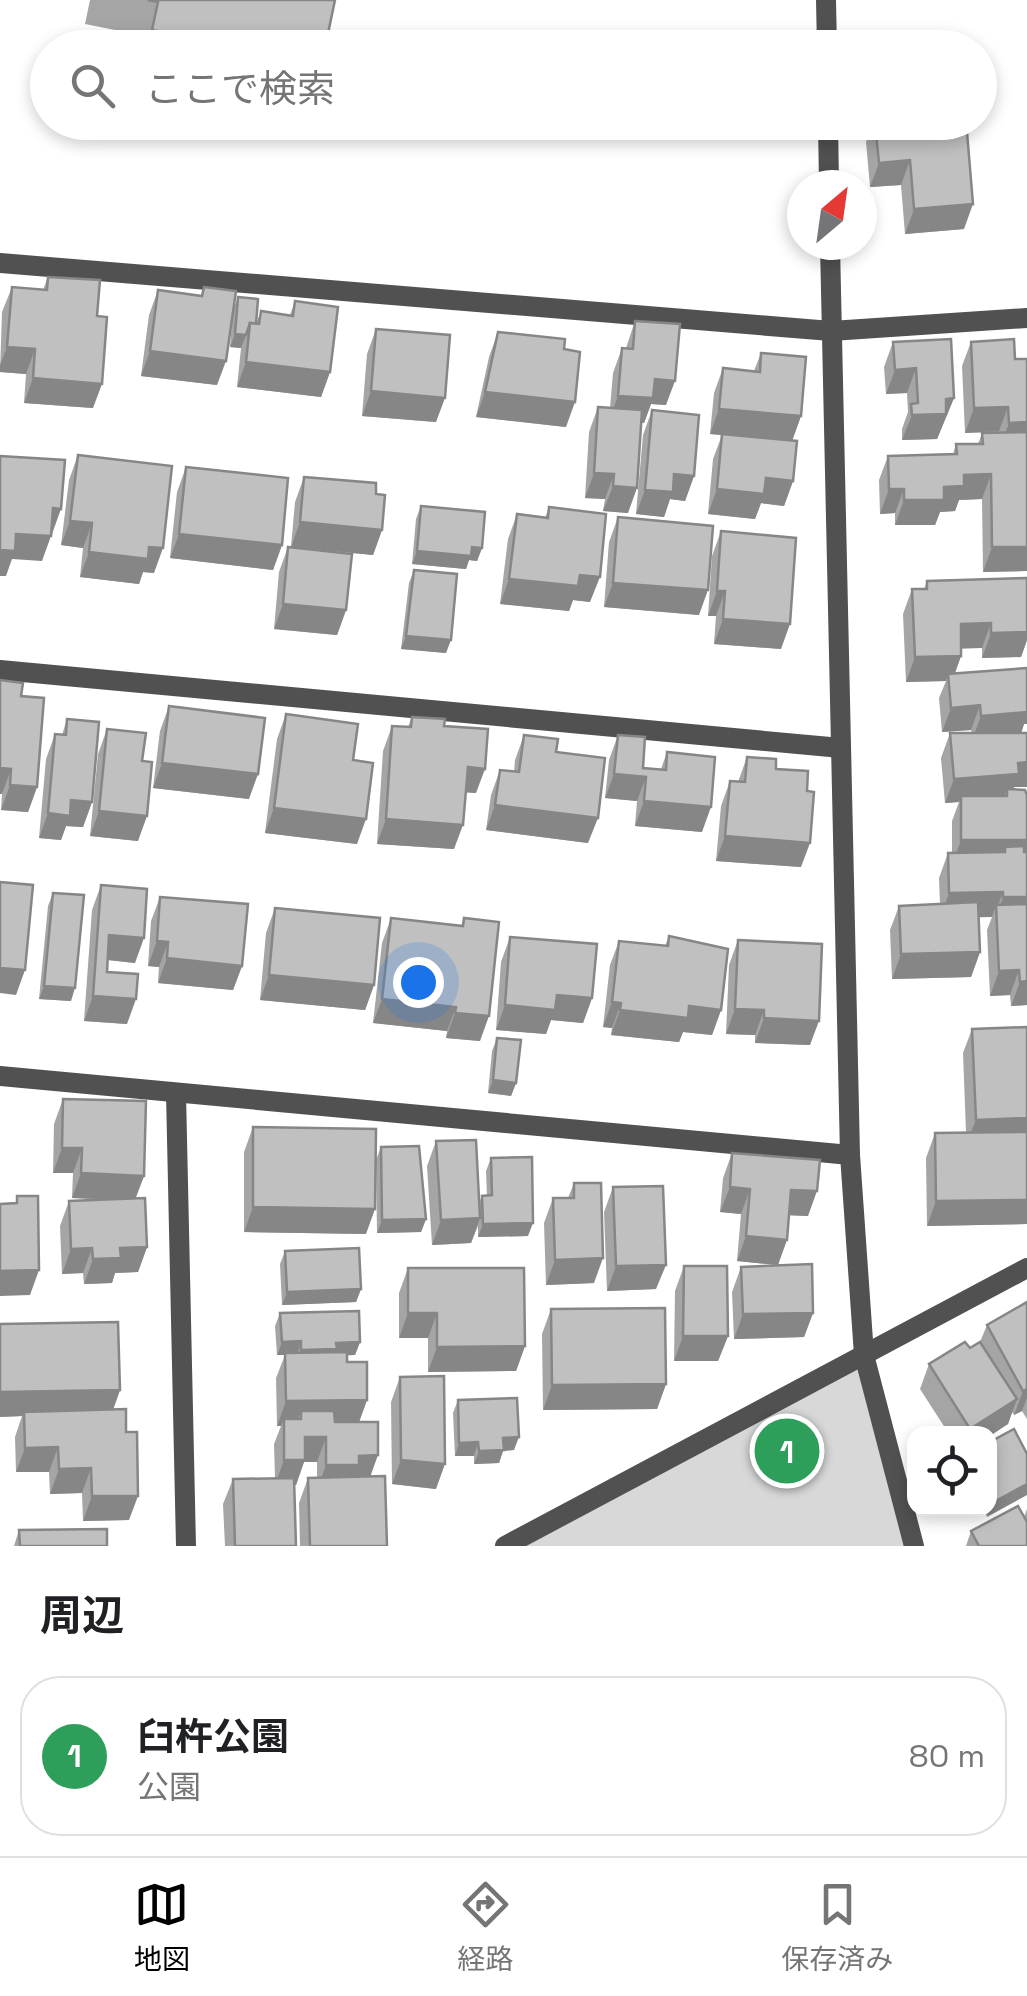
<!DOCTYPE html>
<html lang="ja">
<meta charset="utf-8">
<style>
body{margin:0;font-family:"Space Grotesk","Noto Sans JP",sans-serif;background:#f2f2f2;color:#202124}
.controls{position:absolute;right:30px;bottom:30px;display:grid;overflow:hidden;border-radius:20px;box-shadow:0 5px 15px #0003}
.controls button{width:90px;height:90px;display:grid;place-items:center;padding:0;border:0;border-bottom:2px solid #e0e0e0;background:#fff;color:#202124;font:50px sans-serif}
.compass{position:absolute;left:787px;top:170px;width:90px;height:90px;border-radius:50%;background:#fff;box-shadow:0 5px 15px #0003;rotate:29deg}
.you{position:absolute;left:418px;top:982px;width:35px;height:35px;margin:-25px;border:8px solid #fff;border-radius:50%;background:#1a73e8;box-shadow:0 0 0 15px #1a73e833}
.badge{display:grid;place-items:center;width:65px;height:65px;border-radius:50%;background:#000;color:#fff;font-size:32px;font-weight:700}
.pin{position:absolute;translate:-50% -50%;border:5px solid #fff;box-shadow:0 2px 10px #0006}
.list{margin:0;padding:0;list-style:none}
h2{display:flex;justify-content:space-between;align-items:center;height:130px;margin:0;padding:0 40px;font-size:42px}
h2 small{font-size:32px;font-weight:400;color:#757577}
.list li{display:grid;grid-template-columns:65px 1fr auto;gap:30px;align-items:center;box-sizing:border-box;height:160px;margin:0 20px 20px;padding:0 20px;border:2px solid #e0e0e0;border-radius:40px}
.list b{display:block;font-size:38px;white-space:nowrap}
.list p{margin:0;font-size:32px;white-space:nowrap;color:#757577}
.list em{font-size:32px;font-style:normal;color:#757577}
.icon{flex:none;width:55px;height:55px;fill:none;stroke:currentColor;stroke-width:2;stroke-linecap:round;stroke-linejoin:round}
.map{position:relative;flex:none;width:1027px;height:1546px;overflow:hidden}
.search{position:absolute;background:#fff;box-shadow:0 5px 15px #0003;left:30px;right:30px;top:30px;height:110px;display:flex;align-items:center;gap:25px;box-sizing:border-box;padding:0 35px;border-radius:55px;color:#757577;font-size:38px}
.sheet{height:310px;background:#fff}
nav{display:flex;justify-content:space-around;align-items:center;box-sizing:border-box;height:140px;border-top:2px solid #e0e0e0;background:#fff;font-size:28px;color:#757577}
nav a{display:grid;justify-items:center;gap:5px}
nav .on{color:#000}
.map>svg:first-child{display:block}
.green{fill:#d8d8d8}
.lines{fill:none;stroke-linecap:round;stroke-linejoin:round}
.minor{stroke:#515151;stroke-width:20}
.wall{fill:#a5a5a5}
.shaded-wall{fill:#868686}
.building{fill:#c0c0c0;stroke:#868686;stroke-width:2.5}
</style>
<div class="map">
<svg width="1027" height="1546" viewBox="0 0 1027 1546">
<rect width="100%" height="100%" fill="#fff"/>
<polygon class="green" points="864,1355 914,1546 505,1546"/>
<g class="lines">
<g class="minor">
<polyline points="826,0 827,48"/>
<polyline points="828,122 829,185"/>
<polyline points="830,245 850,1155"/>
<polyline points="0,263 831,331 1027,318"/>
<polyline points="0,670 841,748"/>
<polyline points="0,1076 850,1155 864,1355 914,1546"/>
<polyline points="176,1093 186,1546"/>
<polyline points="505,1546 1027,1268"/>
</g>
</g>
<g class="wall">
<polygon points="90,0 335,0 325,48 143,48 145,36 85,24"/>
<polygon points="873,122 959,122 964,229 905,234 901,185 870,187 866,142"/>
<polygon points="48,277 97,316 93,408 24,403 26,374 0,372 2,312 12,287 43,290"/>
<polygon points="204,287 217,385 141,376 149,315 158,290 201,296"/>
<polygon points="238,297 256,324 261,311 290,315 295,301 330,372 321,397 237,387 241,348 230,347 233,310"/>
<polygon points="635,321 666,405 651,404 644,423 641,423 628,513 603,511 605,499 585,498 589,432 598,407 610,408 613,373 622,348 626,348"/>
<polygon points="376,329 436,422 362,416 367,354"/>
<polygon points="498,332 564,349 566,427 476,417 489,357"/>
<polygon points="893,342 954,398 937,439 902,440 902,429 908,412 907,393 886,394 884,367"/>
<polygon points="971,342 1015,359 1027,359 1027,571 983,572 982,499 959,500 955,511 940,512 935,525 895,525 895,513 880,514 879,480 888,456 953,454 956,444 978,444 982,433 999,432 965,433 962,366"/>
<polygon points="761,353 801,416 792,441 793,481 784,506 761,503 755,519 708,514 713,459 722,435 710,434 714,393 723,368 754,371"/>
<polygon points="652,410 694,476 685,501 670,499 664,517 636,514 643,435"/>
<polygon points="78,455 154,573 143,572 139,584 80,577 83,548 61,545 69,480"/>
<polygon points="186,467 282,545 273,570 170,558 177,492"/>
<polygon points="304,477 376,494 382,530 373,555 291,547 295,502"/>
<polygon points="421,506 482,548 477,561 469,560 466,569 412,564 416,519"/>
<polygon points="549,507 590,602 573,600 569,611 500,604 508,539 517,514 545,518"/>
<polygon points="618,517 699,615 604,607 609,542"/>
<polygon points="721,531 781,649 714,644 716,616 708,616 712,556"/>
<polygon points="288,547 346,610 337,635 274,629 279,572"/>
<polygon points="414,570 446,653 401,649 409,583"/>
<polygon points="1027,578 1027,640 1021,657 982,658 982,648 961,648 961,656 955,673 1027,668 1027,724 1024,724 1021,733 1027,733 1027,787 1014,787 1014,789 1027,840 1027,1005 1011,1006 1010,995 990,996 987,930 992,917 978,917 980,952 971,977 892,979 890,930 899,906 940,904 939,878 948,853 952,853 952,821 959,802 945,803 941,758 950,733 972,733 971,730 942,732 939,698 946,681 906,682 903,614 912,589 924,589 927,581"/>
<polygon points="21,696 37,787 28,812 1,810 2,794"/>
<polygon points="169,706 249,799 153,788 160,731"/>
<polygon points="286,714 353,760 357,844 265,833 277,739"/>
<polygon points="412,717 444,726 476,793 466,792 454,849 377,844 383,751 392,726 408,727"/>
<polygon points="67,719 92,802 83,827 66,826 61,840 39,838 46,759 55,734 62,735"/>
<polygon points="107,729 142,761 138,841 90,836 98,754"/>
<polygon points="524,735 556,752 588,843 486,830 491,795 500,770 514,772 515,760"/>
<polygon points="618,735 643,768 661,769 667,752 702,832 635,826 637,801 605,798 609,760"/>
<polygon points="747,757 776,769 801,867 716,861 721,806 730,781 738,782"/>
<polygon points="101,885 135,963 107,960 107,972 127,1024 84,1021 92,910"/>
<polygon points="53,893 71,1001 39,999 48,906"/>
<polygon points="160,897 242,966 233,990 158,983 159,967 148,966 151,921"/>
<polygon points="275,908 374,985 365,1010 260,1000 266,933"/>
<polygon points="391,918 461,926 464,918 480,1041 446,1038 447,1031 373,1023 382,943"/>
<polygon points="669,936 721,1010 712,1035 683,1032 679,1042 611,1035 612,1028 603,1027 610,965 619,941 665,946"/>
<polygon points="510,937 592,998 583,1023 551,1020 546,1034 496,1030 501,962"/>
<polygon points="738,940 810,1045 755,1043 755,1035 726,1034 729,965"/>
<polygon points="1027,1027 1027,1224 927,1226 926,1158 935,1133 966,1132 963,1053 972,1029"/>
<polygon points="497,1038 516,1083 511,1096 488,1093 492,1051"/>
<polygon points="63,1099 144,1176 135,1198 147,1247 138,1272 115,1273 112,1283 84,1284 83,1273 62,1274 60,1226 69,1201 110,1200 72,1198 73,1173 53,1173 54,1124"/>
<polygon points="253,1127 366,1234 244,1232 244,1152"/>
<polygon points="436,1141 479,1203 482,1196 487,1196 486,1171 491,1158 528,1236 478,1237 478,1226 471,1243 432,1245 427,1166"/>
<polygon points="381,1147 426,1219 421,1232 377,1233 376,1160"/>
<polygon points="732,1153 808,1216 789,1215 778,1265 737,1261 741,1214 720,1212 723,1178"/>
<polygon points="574,1183 594,1283 546,1285 544,1223 553,1198 568,1198"/>
<polygon points="613,1187 656,1289 607,1291 604,1212"/>
<polygon points="285,1251 361,1289 356,1302 282,1305 280,1264"/>
<polygon points="684,1266 728,1336 718,1361 674,1361 675,1291"/>
<polygon points="741,1267 813,1313 804,1337 734,1339 732,1292"/>
<polygon points="408,1268 525,1346 516,1371 428,1372 428,1338 399,1338 399,1293"/>
<polygon points="1027,1302 1027,1419 1022,1411 1014,1415 1012,1412 1008,1424 990,1434 949,1434 920,1389 929,1364 970,1348 980,1342 987,1325"/>
<polygon points="551,1309 666,1384 657,1409 543,1410 542,1334"/>
<polygon points="280,1313 360,1342 355,1355 347,1355 347,1362 367,1400 359,1422 387,1546 300,1546 299,1503 308,1478 317,1478 317,1462 304,1462 296,1485 294,1485 296,1546 225,1546 223,1504 233,1479 275,1478 274,1444 281,1426 277,1426 276,1378 285,1355 277,1355 275,1326"/>
<polygon points="400,1377 436,1489 392,1484 391,1402"/>
<polygon points="120,1390 113,1410 129,1520 83,1521 82,1493 50,1494 49,1472 16,1472 15,1437 22,1416 0,1417"/>
<polygon points="458,1400 514,1450 503,1451 499,1463 474,1464 474,1456 455,1456 453,1413"/>
<polygon points="990,1442 1027,1454 987,1517 983,1508 990,1508"/>
<polygon points="1027,1509 1027,1546 966,1546 971,1531 1024,1517"/>
<polygon points="19,1530 107,1546 14,1546"/>
</g>
<g class="shaded-wall">
<polygon points="910,160 901,185 870,187 879,163"/>
<polygon points="973,204 964,229 905,234 914,209"/>
<polygon points="235,334 246,335 241,348 230,347"/>
<polygon points="7,347 35,349 26,374 0,372 0,365"/>
<polygon points="150,351 226,361 217,385 141,376"/>
<polygon points="246,362 330,372 321,397 237,387"/>
<polygon points="916,368 907,393 886,394 895,370"/>
<polygon points="33,378 102,384 93,408 24,403"/>
<polygon points="655,379 675,381 666,405 651,404 644,423 609,420 618,396"/>
<polygon points="371,391 445,398 436,422 362,416"/>
<polygon points="485,392 575,402 566,427 476,417"/>
<polygon points="954,398 937,439 902,440 912,415 946,399"/>
<polygon points="1008,407 999,431 965,433 974,408"/>
<polygon points="719,409 801,416 792,441 710,434"/>
<polygon points="1027,422 1027,447 1000,448 1009,423"/>
<polygon points="594,473 614,474 605,499 585,498"/>
<polygon points="674,474 694,476 685,501 670,499 664,517 636,514 645,490"/>
<polygon points="991,474 982,499 959,500 955,511 940,512 935,525 895,525 904,500 944,487 964,475"/>
<polygon points="766,478 793,481 784,506 761,503 755,519 708,514 717,489"/>
<polygon points="613,486 637,488 628,513 603,511"/>
<polygon points="889,489 904,489 895,513 880,514"/>
<polygon points="53,508 61,509 52,534 44,533"/>
<polygon points="70,521 92,523 83,548 61,545"/>
<polygon points="300,522 382,530 373,555 291,547"/>
<polygon points="16,534 51,536 42,561 12,559 6,576 0,576 0,550"/>
<polygon points="179,534 282,545 273,570 170,558"/>
<polygon points="149,547 163,548 154,573 143,572 139,584 80,577 89,552"/>
<polygon points="472,547 482,548 477,561 469,560 466,569 412,564 417,551"/>
<polygon points="992,547 1027,547 1027,571 983,572"/>
<polygon points="580,575 600,577 590,602 573,600 569,611 500,604 509,579"/>
<polygon points="613,583 708,590 699,615 604,607"/>
<polygon points="717,591 725,591 716,616 708,616"/>
<polygon points="283,604 346,610 337,635 274,629"/>
<polygon points="723,619 790,624 781,649 714,644"/>
<polygon points="991,623 982,648 952,649 961,624"/>
<polygon points="1027,632 1027,640 1021,657 982,658 991,633"/>
<polygon points="406,636 451,640 446,653 401,649"/>
<polygon points="961,656 952,681 948,674 946,681 906,682 915,657"/>
<polygon points="1027,703 1027,724 1024,724 1020,737 972,740 981,716"/>
<polygon points="980,705 971,730 942,732 951,708"/>
<polygon points="1027,762 1027,787 1014,787 1010,799 1007,796 1007,789 1003,800 961,796 959,802 945,803 954,779 1018,763"/>
<polygon points="162,763 258,774 249,799 153,788"/>
<polygon points="468,767 485,769 476,793 459,792"/>
<polygon points="0,768 11,769 2,794 0,794"/>
<polygon points="614,774 646,777 637,801 605,798"/>
<polygon points="10,785 37,787 28,812 1,810"/>
<polygon points="71,800 92,802 83,827 66,826 61,840 39,838 48,813"/>
<polygon points="644,801 711,807 702,832 635,826"/>
<polygon points="495,805 598,818 588,843 486,830"/>
<polygon points="274,808 366,819 357,844 265,833"/>
<polygon points="99,811 147,816 138,841 90,836"/>
<polygon points="386,819 463,825 454,849 377,844"/>
<polygon points="725,836 810,843 801,867 716,861"/>
<polygon points="961,840 1027,840 1027,862 1005,852 1005,847 999,865 952,865"/>
<polygon points="1003,892 996,911 996,905 992,917 940,918 949,893"/>
<polygon points="1003,897 1027,897 1027,912 997,915"/>
<polygon points="109,935 144,938 135,963 100,959"/>
<polygon points="157,941 168,942 159,967 148,966"/>
<polygon points="980,952 971,977 892,979 901,954"/>
<polygon points="167,958 242,966 233,990 158,983"/>
<polygon points="0,968 25,970 16,995 0,993"/>
<polygon points="1019,970 1010,995 990,996 999,971"/>
<polygon points="269,975 374,985 365,1010 260,1000"/>
<polygon points="1027,981 1027,1005 1011,1006 1020,982"/>
<polygon points="44,986 75,988 71,1001 39,999"/>
<polygon points="557,995 592,998 583,1023 551,1020 546,1034 496,1030 505,1005"/>
<polygon points="93,996 136,999 127,1024 84,1021"/>
<polygon points="382,999 456,1007 447,1031 373,1023"/>
<polygon points="612,1002 621,1003 612,1028 603,1027"/>
<polygon points="689,1006 721,1010 712,1035 683,1032 679,1042 611,1035 620,1010"/>
<polygon points="735,1009 764,1010 755,1035 726,1034"/>
<polygon points="455,1013 489,1016 480,1041 446,1038"/>
<polygon points="764,1018 819,1021 810,1045 755,1043"/>
<polygon points="493,1080 516,1083 511,1096 488,1093"/>
<polygon points="1027,1118 1027,1142 966,1144 976,1120"/>
<polygon points="62,1148 82,1148 73,1173 53,1173"/>
<polygon points="81,1173 144,1176 135,1200 72,1198"/>
<polygon points="730,1187 750,1189 741,1214 720,1212"/>
<polygon points="791,1190 817,1191 808,1216 782,1215"/>
<polygon points="1027,1200 1027,1224 927,1226 936,1201"/>
<polygon points="253,1207 375,1209 366,1234 244,1232"/>
<polygon points="480,1218 471,1243 432,1245 441,1220"/>
<polygon points="426,1219 421,1232 377,1233 382,1220"/>
<polygon points="533,1223 528,1236 478,1237 483,1224"/>
<polygon points="746,1236 787,1240 778,1265 737,1261"/>
<polygon points="147,1247 138,1272 115,1273 112,1283 84,1284 93,1259 120,1248"/>
<polygon points="92,1248 83,1273 62,1274 71,1249"/>
<polygon points="603,1258 594,1283 546,1285 555,1260"/>
<polygon points="666,1265 656,1289 607,1291 616,1266"/>
<polygon points="39,1270 30,1295 0,1296 0,1271"/>
<polygon points="361,1289 356,1302 282,1305 287,1292"/>
<polygon points="408,1313 437,1313 428,1338 399,1338"/>
<polygon points="813,1313 804,1337 734,1339 743,1314"/>
<polygon points="683,1336 728,1336 718,1361 674,1361"/>
<polygon points="301,1341 297,1355 277,1355 282,1342"/>
<polygon points="360,1342 355,1355 334,1356 297,1363 301,1350 336,1343"/>
<polygon points="525,1346 516,1371 428,1372 437,1347"/>
<polygon points="666,1384 657,1409 543,1410 552,1385"/>
<polygon points="1027,1389 1027,1398 1022,1411 1014,1415 1023,1391"/>
<polygon points="120,1390 111,1415 24,1412 22,1416 0,1417 0,1392"/>
<polygon points="1017,1399 1008,1424 990,1436 990,1434 969,1434 970,1429"/>
<polygon points="367,1400 358,1425 301,1419 301,1411 296,1426 284,1419 281,1426 277,1426 286,1401"/>
<polygon points="305,1437 326,1437 317,1462 304,1462 296,1485 275,1485 284,1460"/>
<polygon points="519,1437 514,1450 503,1451 499,1463 474,1464 479,1451 503,1438"/>
<polygon points="478,1442 474,1456 455,1456 459,1443"/>
<polygon points="58,1447 49,1472 16,1472 25,1448"/>
<polygon points="378,1455 369,1480 317,1490 326,1465 359,1456"/>
<polygon points="401,1460 445,1464 436,1489 392,1484"/>
<polygon points="91,1468 82,1493 50,1494 59,1469"/>
<polygon points="1027,1484 1027,1495 987,1517 992,1503"/>
<polygon points="92,1496 138,1496 129,1520 83,1521"/>
</g>
<g class="building">
<polygon points="148,0 335,0 325,48 237,48 152,30 158,2"/>
<polygon points="875,122 927,122 928,135 967,132 973,204 914,209 910,160 879,163"/>
<polygon points="930,122 959,122 960,130 931,133"/>
<polygon points="48,277 100,280 97,316 107,317 102,384 33,378 35,349 7,347 12,287 47,290"/>
<polygon points="204,287 236,291 226,361 150,351 158,290 202,296"/>
<polygon points="238,297 258,299 256,324 250,323 246,335 235,334"/>
<polygon points="295,301 338,307 330,372 246,362 250,323 259,324 261,311 293,316"/>
<polygon points="635,321 680,324 675,381 655,379 653,398 618,396 622,348 633,349"/>
<polygon points="376,329 450,335 445,398 371,391"/>
<polygon points="498,332 565,339 564,349 580,352 575,402 485,392"/>
<polygon points="951,339 954,398 946,399 946,414 912,415 911,404 918,403 916,368 895,370 893,342"/>
<polygon points="1014,339 1015,359 1027,359 1027,422 1009,423 1008,407 974,408 971,342"/>
<polygon points="761,353 806,357 801,416 719,409 723,368 760,372"/>
<polygon points="598,407 642,410 637,488 613,486 614,474 594,473"/>
<polygon points="652,410 699,415 694,476 674,474 673,492 645,490"/>
<polygon points="1027,432 1027,547 992,547 991,474 964,475 964,486 944,487 944,500 904,500 904,489 889,489 888,456 957,454 956,444 983,444 982,433"/>
<polygon points="722,434 797,441 793,481 766,478 764,494 717,489"/>
<polygon points="78,455 172,466 163,548 149,547 148,559 89,552 92,523 70,521"/>
<polygon points="0,456 65,460 61,509 53,508 51,536 16,534 15,551 0,550"/>
<polygon points="186,467 288,478 282,545 179,534"/>
<polygon points="304,477 376,483 376,494 385,495 382,530 300,522"/>
<polygon points="421,506 485,512 482,548 472,547 471,556 417,551"/>
<polygon points="549,507 606,514 600,577 580,575 578,586 509,579 517,514 548,518"/>
<polygon points="618,517 713,526 708,590 613,583"/>
<polygon points="721,531 796,538 790,624 723,619 725,591 717,591"/>
<polygon points="288,547 352,554 346,610 283,604"/>
<polygon points="414,570 457,574 451,640 406,636"/>
<polygon points="1027,578 1027,632 991,633 991,623 961,624 961,656 915,657 912,589 927,589 927,581"/>
<polygon points="1027,668 1027,712 981,716 980,705 951,708 948,674"/>
<polygon points="0,680 23,683 21,696 44,698 37,787 10,785 11,769 0,768"/>
<polygon points="169,706 265,718 258,774 162,763"/>
<polygon points="286,714 358,724 353,760 373,763 366,819 274,808"/>
<polygon points="412,717 445,719 444,726 488,729 485,769 468,767 463,825 386,819 392,726 411,727"/>
<polygon points="67,719 99,722 92,802 71,800 70,816 48,813 55,734 66,735"/>
<polygon points="107,729 146,733 142,761 152,762 147,816 99,811"/>
<polygon points="950,733 1027,733 1027,762 1018,763 1019,774 954,779"/>
<polygon points="524,735 558,739 556,752 605,758 598,818 495,805 500,770 519,772"/>
<polygon points="618,735 645,737 643,768 666,770 667,752 715,757 711,807 644,801 646,777 614,774"/>
<polygon points="747,757 776,759 776,769 808,771 807,791 814,792 810,843 725,836 730,781 745,782"/>
<polygon points="1007,789 1025,790 1027,795 1027,840 961,840 961,796 1007,796"/>
<polygon points="1024,846 1024,852 1027,852 1027,897 1003,897 1003,892 949,893 948,853 1005,852 1005,847"/>
<polygon points="0,882 33,885 25,970 0,968"/>
<polygon points="101,885 147,889 144,938 109,935 107,972 138,974 136,999 93,996"/>
<polygon points="53,893 84,895 75,988 44,986"/>
<polygon points="160,897 248,904 242,966 167,958 168,942 157,941"/>
<polygon points="978,902 980,952 901,954 899,906"/>
<polygon points="1027,904 1027,981 1020,982 1019,970 999,971 996,905"/>
<polygon points="275,908 380,918 374,985 269,975"/>
<polygon points="391,918 463,926 464,918 499,922 489,1016 455,1013 456,1007 382,999"/>
<polygon points="669,936 728,949 721,1010 689,1006 688,1018 620,1010 621,1003 612,1002 619,941 668,946"/>
<polygon points="510,937 597,944 592,998 557,995 555,1010 505,1005"/>
<polygon points="738,940 822,944 819,1021 764,1018 764,1010 735,1009"/>
<polygon points="1027,1027 1027,1118 976,1120 972,1029"/>
<polygon points="497,1038 521,1040 516,1083 493,1080"/>
<polygon points="63,1099 146,1101 144,1176 81,1173 82,1148 62,1148"/>
<polygon points="253,1127 376,1129 375,1209 253,1207"/>
<polygon points="1027,1132 1027,1200 936,1201 935,1133"/>
<polygon points="476,1140 480,1218 441,1220 436,1141"/>
<polygon points="419,1146 426,1219 382,1220 381,1147"/>
<polygon points="732,1153 820,1160 817,1191 791,1190 787,1240 746,1236 750,1189 730,1187"/>
<polygon points="532,1157 533,1223 483,1224 482,1196 492,1195 491,1158"/>
<polygon points="574,1183 601,1183 603,1258 555,1260 553,1198 574,1198"/>
<polygon points="663,1186 666,1265 616,1266 613,1187"/>
<polygon points="17,1196 38,1196 39,1270 0,1271 0,1204 17,1203"/>
<polygon points="145,1198 147,1247 120,1248 121,1258 93,1259 92,1248 71,1249 69,1201"/>
<polygon points="359,1248 361,1289 287,1292 285,1251"/>
<polygon points="812,1264 813,1313 743,1314 741,1267"/>
<polygon points="684,1266 727,1266 728,1336 683,1336"/>
<polygon points="408,1268 524,1268 525,1346 437,1347 437,1313 408,1313"/>
<polygon points="1027,1302 1027,1389 1023,1391 987,1325"/>
<polygon points="665,1308 666,1384 552,1385 551,1309"/>
<polygon points="359,1311 360,1342 336,1343 337,1349 301,1350 301,1341 282,1342 280,1313"/>
<polygon points="118,1322 120,1390 0,1392 0,1324"/>
<polygon points="965,1342 970,1348 980,1342 1017,1399 970,1429 929,1364"/>
<polygon points="347,1352 347,1362 367,1362 367,1400 286,1401 285,1353"/>
<polygon points="444,1376 445,1464 401,1460 400,1377"/>
<polygon points="517,1398 519,1437 503,1438 504,1450 479,1451 478,1442 459,1443 458,1400"/>
<polygon points="126,1409 126,1432 137,1432 138,1496 92,1496 91,1468 59,1469 58,1447 25,1448 24,1412"/>
<polygon points="301,1411 334,1411 335,1422 378,1422 378,1455 359,1456 359,1465 326,1465 326,1437 305,1437 305,1460 284,1460 284,1419 301,1419"/>
<polygon points="1014,1429 1027,1454 1027,1484 992,1503 990,1498 990,1442"/>
<polygon points="385,1476 387,1546 310,1546 308,1478"/>
<polygon points="294,1478 296,1546 235,1546 233,1479"/>
<polygon points="1018,1506 1027,1522 1027,1546 979,1546 971,1531"/>
<polygon points="107,1529 107,1546 20,1546 19,1530"/>
</g>
</svg>
<div class="controls">
<button><svg class="icon" aria-label="locate" viewBox="0 0 24 24"><circle cx="12" cy="12" r="6"/><path d="M12 2v4M12 18v4M2 12h4M18 12h4"/></svg></button>
</div>
<svg class="compass" viewBox="-18 -18 36 36"><path d="M0-13l5 13h-10z" fill="#e53935"/><path d="M0 13l5-13h-10z" fill="#757577"/></svg>
<div class="you"></div>
<div class="pin badge" style="left:787px;top:1451px;background:#2e9e5b">1</div>
<div class="search"><svg class="icon" aria-label="search" viewBox="0 0 24 24"><circle cx="10" cy="10" r="6"/><path d="M15 15l6 6"/></svg>ここで検索</div>
</div>
<section class="sheet">
<h2>周辺<small></small></h2>
<ul class="list">
<li><span class="badge" style="background:#2e9e5b">1</span><div><b>臼杵公園</b><p>公園</p></div><em>80 m</em></li>
</ul>
</section>
<nav>
<a class="on"><svg class="icon" aria-label="map" viewBox="0 0 24 24"><path d="M3 6l6-2 6 2 6-2v14l-6 2-6-2-6 2zM9 4v14M15 6v14"/></svg>地図</a>
<a><svg class="icon" aria-label="directions" viewBox="0 0 24 24"><path d="M12 3l9 9-9 9-9-9zM9 14v-3h6M13 9l2 2-2 2"/></svg>経路</a>
<a><svg class="icon" aria-label="saved" viewBox="0 0 24 24"><path d="M7 4h10v16l-5-4-5 4z"/></svg>保存済み</a>
</nav>
